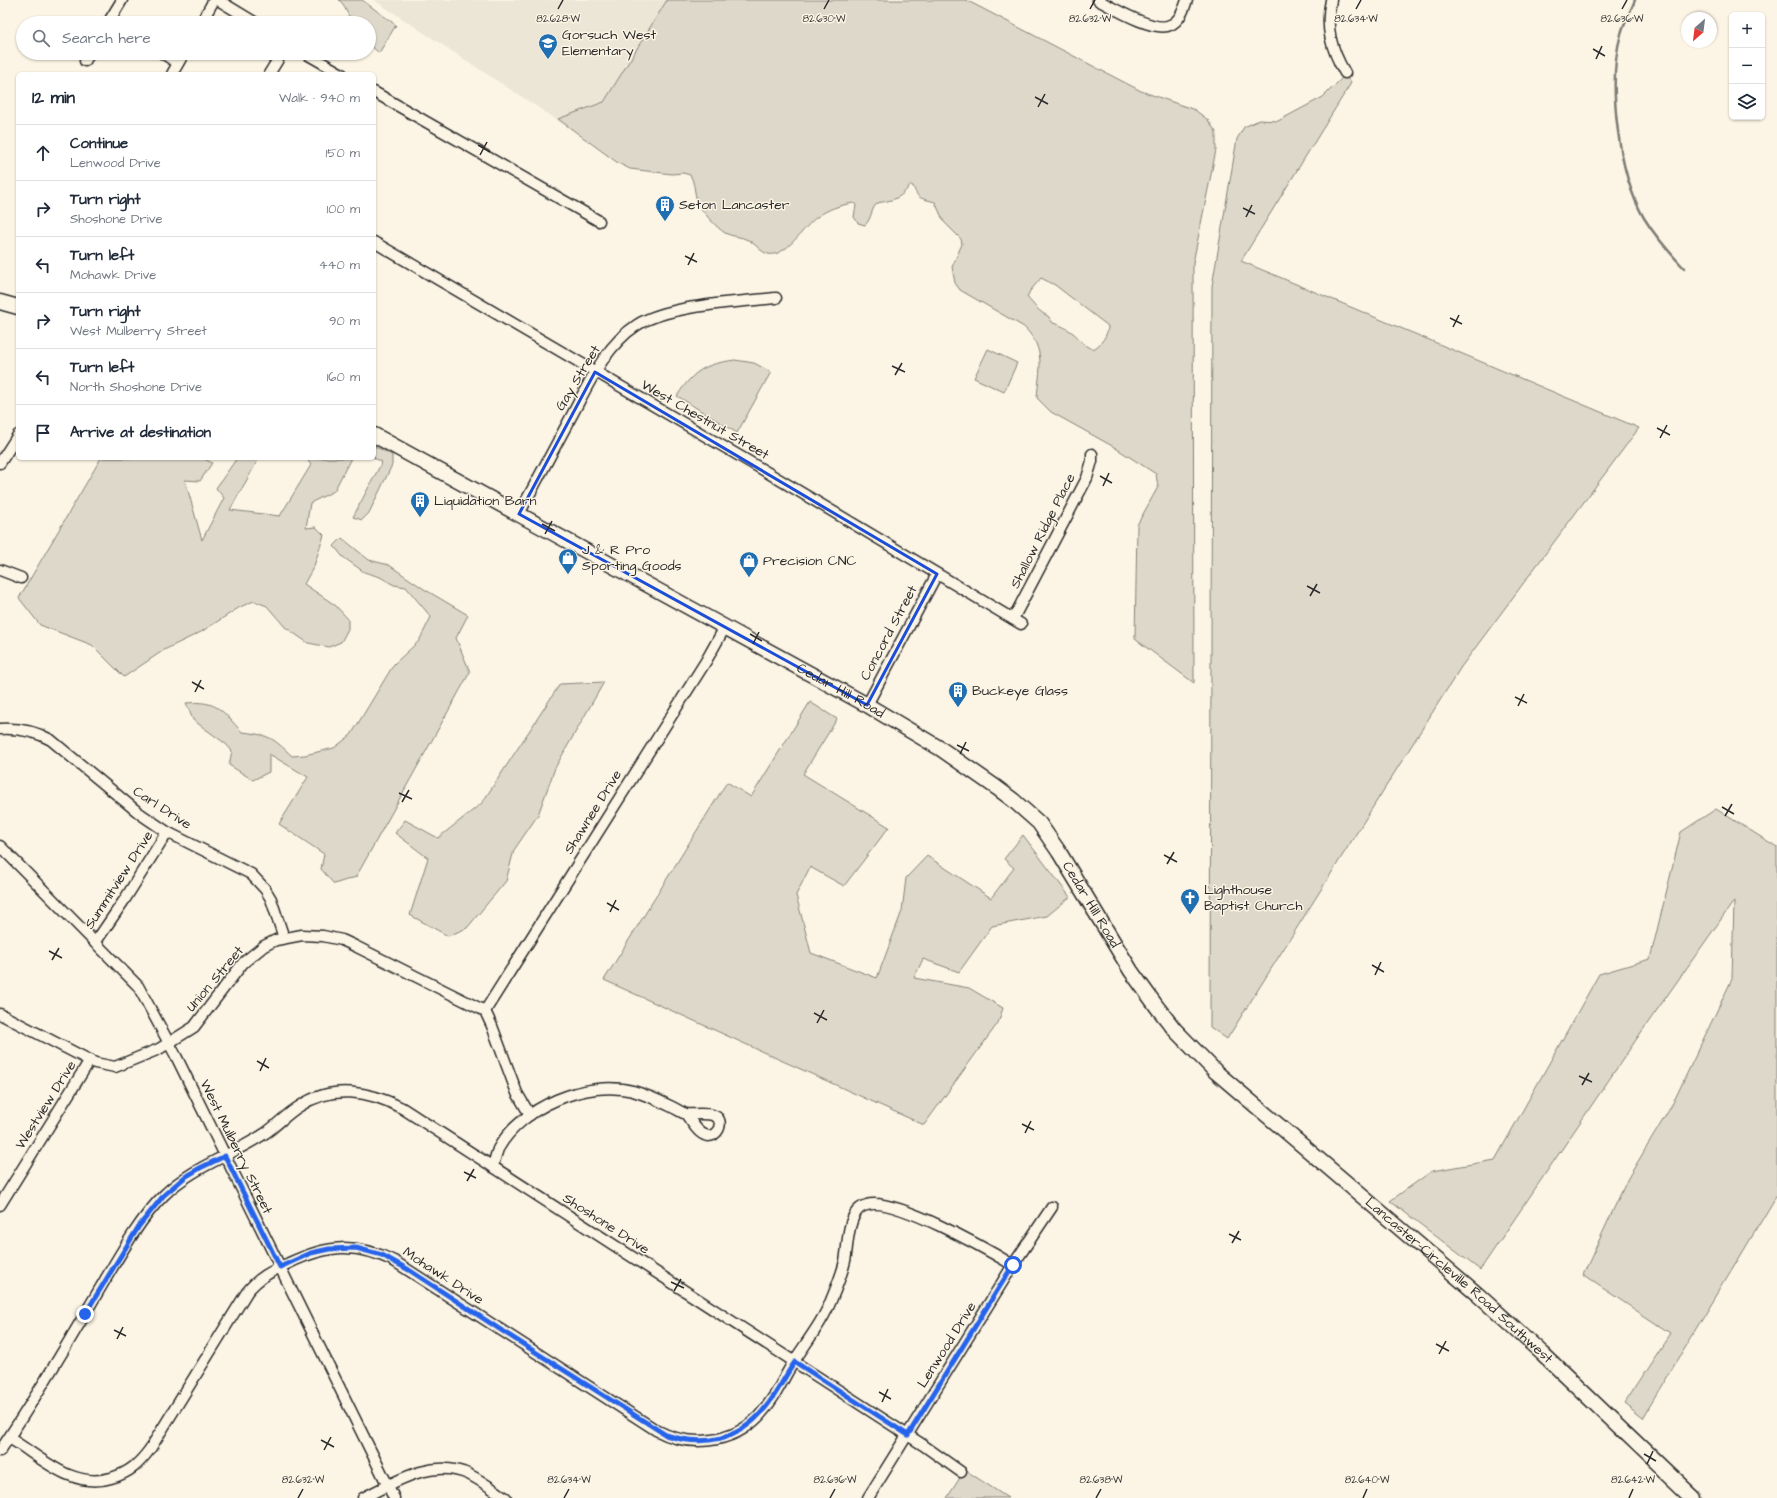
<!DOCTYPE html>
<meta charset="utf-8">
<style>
body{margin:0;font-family:"Architects Daughter",sans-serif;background:#f2f2f3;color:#1f2937}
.controls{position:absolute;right:12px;top:12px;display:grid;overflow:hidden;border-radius:6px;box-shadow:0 1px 3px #0004}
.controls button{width:36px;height:36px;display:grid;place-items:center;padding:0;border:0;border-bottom:1px solid #e0e1e3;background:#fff;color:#1f2937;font:20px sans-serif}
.compass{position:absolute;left:1681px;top:12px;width:36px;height:36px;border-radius:50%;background:#fff;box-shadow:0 1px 3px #0004;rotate:208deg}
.stop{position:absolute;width:12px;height:12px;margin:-9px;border:3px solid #2563eb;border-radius:50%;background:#fff}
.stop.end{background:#2563eb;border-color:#fff;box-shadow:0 1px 4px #0008}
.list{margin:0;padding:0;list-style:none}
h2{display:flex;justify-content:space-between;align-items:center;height:52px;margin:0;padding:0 16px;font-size:17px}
h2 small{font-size:13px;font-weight:400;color:#747a83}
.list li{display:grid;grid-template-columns:26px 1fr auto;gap:12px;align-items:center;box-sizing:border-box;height:56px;padding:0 16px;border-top:1px solid #e0e1e3}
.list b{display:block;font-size:15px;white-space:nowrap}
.list p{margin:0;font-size:13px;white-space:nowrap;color:#747a83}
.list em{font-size:13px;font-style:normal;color:#747a83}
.icon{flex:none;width:22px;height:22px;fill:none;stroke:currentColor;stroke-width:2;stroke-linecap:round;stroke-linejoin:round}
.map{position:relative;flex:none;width:1777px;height:1498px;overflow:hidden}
.search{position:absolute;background:#fff;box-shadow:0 1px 3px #0004;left:16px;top:16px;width:360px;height:44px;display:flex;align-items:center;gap:10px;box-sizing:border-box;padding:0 14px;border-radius:22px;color:#747a83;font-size:15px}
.panel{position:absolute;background:#fff;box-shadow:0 1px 3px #0004;left:16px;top:72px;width:360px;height:388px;border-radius:6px}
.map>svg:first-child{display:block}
.built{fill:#ece6d7}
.green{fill:#ded8ca;stroke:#84827a;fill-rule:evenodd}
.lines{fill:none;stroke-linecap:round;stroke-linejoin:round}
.stream{stroke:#7d7b74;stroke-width:2.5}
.minor-casing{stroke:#2b2b2b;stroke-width:13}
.secondary-casing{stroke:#2b2b2b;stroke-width:17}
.minor{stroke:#fcf5e5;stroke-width:10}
.secondary{stroke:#fcf5e5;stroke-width:14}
.route{stroke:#2563eb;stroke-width:5}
.marked{fill:none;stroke:#1d4ed8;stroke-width:3;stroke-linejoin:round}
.ticks{fill:none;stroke:#2b2b2b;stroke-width:1.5}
.labels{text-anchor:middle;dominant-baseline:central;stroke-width:3;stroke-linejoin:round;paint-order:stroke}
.poi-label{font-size:14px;fill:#2b2b2b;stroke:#fcf5e5;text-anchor:start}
.street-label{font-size:14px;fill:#2b2b2b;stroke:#fcf5e5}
.ticks-label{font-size:10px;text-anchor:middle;fill:#2b2b2b;stroke:#fcf5e5;stroke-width:3;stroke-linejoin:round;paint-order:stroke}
</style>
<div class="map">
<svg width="1777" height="1498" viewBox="0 0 1777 1498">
<rect width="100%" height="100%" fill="#fcf5e5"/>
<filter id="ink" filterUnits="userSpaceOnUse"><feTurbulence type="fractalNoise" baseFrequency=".025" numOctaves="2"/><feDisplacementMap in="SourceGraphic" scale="8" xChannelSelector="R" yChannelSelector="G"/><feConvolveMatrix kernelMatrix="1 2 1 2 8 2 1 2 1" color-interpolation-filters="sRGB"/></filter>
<g filter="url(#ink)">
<polygon class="built" points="374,0 667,0 583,137"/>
<g class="green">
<polygon points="339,0 362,0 396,25 379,53 369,44 369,23 352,23 343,4"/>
<path d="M667 0H966L1141 91 1195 110 1208 120 1216 132V150L1193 263 1194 683 1135 639 1137 525 1158 487 1156 474 1114 447 1051 412 1037 398C1039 369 1047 350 1024 327L960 290 955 283 952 267 962 244 961 239 944 222 935 202C921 198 918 200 913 186L910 185C904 194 898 199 887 201 885 202 880 202 878 203 871 207 872 219 865 225L858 223 854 217 856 205 854 203C840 205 828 209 817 217 803 227 786 258 768 254 759 251 756 244 748 240 741 236 732 237 725 233 717 228 700 210 697 201 694 192 695 183 690 175L683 173 672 174 630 169 618 163 558 119 604 102ZM1041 278 1055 285 1108 326C1108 335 1101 345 1093 349 1082 346 1081 339 1073 333 1067 328 1060 325 1053 323L1048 316C1040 313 1033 304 1027 297L1030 291Z"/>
<polygon points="1345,75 1351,83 1241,261 1639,428 1461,667 1227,1039 1210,1027 1212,286 1237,139 1244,127 1259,120 1278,121 1323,97"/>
<polygon points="988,349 1017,363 1004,392 974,378"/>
<path d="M735 360 754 363 771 372 737 433 677 396C694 370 705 364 735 360Z"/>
<polygon points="374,446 392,455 392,465 369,513 362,520 353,517 382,462 374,458"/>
<polygon points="101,458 203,458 212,463 200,481 185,480 202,540 224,498 216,488 237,458 259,458 230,510 280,516 311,465 306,458 351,458 334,491 310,503 306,528 316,527 324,535 314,566 304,584 335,605 348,619 348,629 341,642 329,647 308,643 285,627 267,606 254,601 240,607 201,632 164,650 124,677 92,645 40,625 19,598"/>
<path d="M342 538 369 560 389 565 424 589 468 615 456 638 470 672 356 877 334 884 321 869 324 854 279 824 308 777 269 754V772L253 780 229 765 232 751 226 744 193 720 186 703C218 700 222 711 242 732 270 735 273 738 292 756L305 755 334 748 351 735 394 664 419 641 431 617 406 587 394 585 380 577 364 572 343 557 334 546Z"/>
<polygon points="604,682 555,768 538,815 514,850 506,881 467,928 448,936 410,915 428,858 395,833 405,820 438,838 482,803 560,684"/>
<polygon points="810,702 837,719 803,774 889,827 844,886 810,867 796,895 811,953 877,978 902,911 906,878 927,856 991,898 1014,868 1004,859 1023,835 1070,897 1047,916 992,926 959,972 923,959 914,978 969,988 1003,1008 998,1023 924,1125 604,980 727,782 751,797"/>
<polygon points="1716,809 1777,847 1777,1195 1643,1418 1624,1403 1670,1333 1583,1275 1628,1178 1672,1105 1732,979 1734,901 1640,1034 1480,1270 1390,1201 1432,1171 1495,1160 1599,974 1650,959 1681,832"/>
<polygon points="965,1470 1008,1498 947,1498"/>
</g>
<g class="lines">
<path class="stream" d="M1635 0C1631 11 1624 22 1621 34 1607 83 1618 173 1644 218 1655 236 1669 252 1684 268"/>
<defs>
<g id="minor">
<polyline points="218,0 256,23"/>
<path d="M1098 0C1113 8 1155 33 1170 25 1180 21 1184 9 1187 0"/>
<path d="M1331 0C1325 27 1331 49 1345 73"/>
<polyline points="108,23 122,0"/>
<polyline points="201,23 214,0"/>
<polyline points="162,53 178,63"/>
<polyline points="305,53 342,74"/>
<polyline points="85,61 90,53"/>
<polyline points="172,74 184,53"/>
<polyline points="269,74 282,53"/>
<polyline points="374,92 599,221"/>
<polyline points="374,242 760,468 1021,624"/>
<polyline points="0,463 18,435"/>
<path d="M519 514C537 481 554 448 572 415 589 383 606 345 637 325 668 305 739 302 776 298"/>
<polyline points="0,570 21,578"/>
<polyline points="1013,619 1087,478 1092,461 1092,454"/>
<polyline points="867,705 937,574"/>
<path d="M0 729C18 728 35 731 51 740L139 813 167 832 251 874 265 889 271 899 284 938"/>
<polyline points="0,846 138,986 176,1056 394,1498"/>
<polyline points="95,943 125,899 167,832"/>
<polyline points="485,1011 706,661 725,627"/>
<polyline points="0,1014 95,1063 115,1067 159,1049 194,1027 243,963 264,946 276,940 302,935 323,936 342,940 355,946 485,1011 492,1026 517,1093 530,1115"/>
<path d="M493 1167C494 1161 496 1155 498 1149 521 1107 587 1079 633 1091 646 1095 658 1100 670 1106 675 1108 680 1112 686 1114 693 1116 725 1108 719 1128 718 1131 716 1133 713 1135 701 1140 692 1122 686 1114"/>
<polyline points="0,1205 90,1060"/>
<path d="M9 1438C40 1456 72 1490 111 1478 129 1473 139 1464 150 1449L247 1292C259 1277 272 1271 289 1263 327 1245 355 1242 394 1261L656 1430C689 1448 732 1444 759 1416 771 1403 779 1388 787 1373 801 1348 822 1325 832 1298 837 1286 842 1274 845 1261 848 1246 847 1227 855 1214 857 1210 862 1206 867 1205 893 1196 988 1250 1013 1265"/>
<path d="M0 1451C32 1403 63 1352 92 1302 112 1269 137 1221 164 1195 193 1166 234 1155 267 1132 278 1124 288 1113 300 1106 332 1084 370 1091 402 1108L923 1445 961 1472"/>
<path d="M363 1498C395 1482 433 1457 470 1475 482 1481 494 1490 506 1498"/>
<polyline points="868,1498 1013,1265 1052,1207"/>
</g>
<g id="secondary">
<polyline points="0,302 18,307"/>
<path id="s1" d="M374 435 867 705 941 749 997 788 1013 800 1039 823 1059 852 1131 971 1157 1007 1175 1030 1216 1072 1477 1294 1543 1354 1694 1498"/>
</g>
</defs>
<use href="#minor" class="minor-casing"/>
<use href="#secondary" class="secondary-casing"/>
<use href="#minor" class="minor"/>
<use href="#secondary" class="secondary"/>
</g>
</g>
<g class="lines" filter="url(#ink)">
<path class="route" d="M85 1314 139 1226 164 1195 185 1177 200 1168 225 1156 280 1267 311 1253 329 1249 356 1248 382 1255 409 1270 507 1334 666 1435C703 1447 739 1441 765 1408 777 1394 784 1377 795 1362L908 1435 1013 1265"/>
</g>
<path class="marked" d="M595 372 937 574 867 705 519 514Z"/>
<path class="ticks" d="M558 9 563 0M824 9 829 0M1090 9 1095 0M1356 9 1361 0M1622 9 1627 0M1593 49 1605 56M1596 59 1602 46M1035 97 1048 104M1038 107 1045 94M478 145 490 152M480 155 487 142M1243 208 1255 214M1246 217 1252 205M685 256 697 262M688 265 694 253M1450 318 1462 324M1453 327 1459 315M892 366 905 372M895 375 902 363M1657 428 1670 435M1660 438 1667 425M1100 476 1112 483M1103 486 1109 473M542 524 555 531M545 534 552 521M1307 586 1320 593M1310 596 1317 584M750 634 762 641M753 644 759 632M192 682 204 689M195 692 201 680M1515 697 1527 703M1518 706 1524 694M957 745 969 751M960 754 966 742M399 793 412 799M402 802 409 790M1722 807 1734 814M1725 816 1732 804M1164 855 1177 862M1167 864 1174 852M607 903 619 910M610 912 616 900M49 951 62 958M52 960 59 948M1372 965 1384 972M1375 975 1381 962M814 1013 827 1020M817 1023 824 1010M257 1061 269 1068M260 1071 266 1058M1579 1076 1592 1082M1582 1085 1589 1073M1022 1124 1034 1130M1025 1133 1031 1121M464 1172 476 1178M467 1181 474 1169M1229 1234 1241 1240M1232 1243 1239 1231M671 1282 684 1288M674 1291 681 1279M114 1330 126 1336M117 1339 123 1327M1436 1344 1449 1351M1439 1354 1446 1341M879 1392 891 1399M882 1402 888 1389M321 1440 334 1447M324 1450 331 1437M1644 1454 1656 1461M1647 1464 1653 1451M298 1498 303 1489M564 1498 569 1489M830 1498 835 1489M1096 1498 1101 1489M1363 1498 1367 1489M1629 1498 1633 1489"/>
<defs>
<symbol id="school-pin" viewBox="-11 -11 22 30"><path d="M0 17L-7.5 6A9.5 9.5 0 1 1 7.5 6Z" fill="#1f6fb2" stroke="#fcf5e5"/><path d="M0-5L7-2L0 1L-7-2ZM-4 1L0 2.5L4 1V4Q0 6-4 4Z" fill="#fff"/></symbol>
<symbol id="building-pin" viewBox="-11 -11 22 30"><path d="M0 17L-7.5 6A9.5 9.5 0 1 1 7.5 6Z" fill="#1f6fb2" stroke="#fcf5e5"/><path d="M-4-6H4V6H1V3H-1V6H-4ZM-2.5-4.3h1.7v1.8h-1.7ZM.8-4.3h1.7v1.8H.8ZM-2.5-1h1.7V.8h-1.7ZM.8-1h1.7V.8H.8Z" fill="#fff"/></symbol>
<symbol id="shop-pin" viewBox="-11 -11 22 30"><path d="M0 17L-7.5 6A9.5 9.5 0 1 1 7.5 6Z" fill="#1f6fb2" stroke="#fcf5e5"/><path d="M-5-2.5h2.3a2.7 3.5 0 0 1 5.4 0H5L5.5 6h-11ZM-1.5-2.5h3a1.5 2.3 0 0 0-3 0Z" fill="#fff"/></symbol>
<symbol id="church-pin" viewBox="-11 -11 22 30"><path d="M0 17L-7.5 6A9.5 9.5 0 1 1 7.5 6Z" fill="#1f6fb2" stroke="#fcf5e5"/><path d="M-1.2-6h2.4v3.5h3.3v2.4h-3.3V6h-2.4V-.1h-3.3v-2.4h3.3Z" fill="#fff"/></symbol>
</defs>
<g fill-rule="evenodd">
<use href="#school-pin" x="537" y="32" width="22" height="30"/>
<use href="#building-pin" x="654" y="194" width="22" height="30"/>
<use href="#building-pin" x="409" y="490" width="22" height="30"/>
<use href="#shop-pin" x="557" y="547" width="22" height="30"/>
<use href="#shop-pin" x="738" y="550" width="22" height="30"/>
<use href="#building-pin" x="947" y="680" width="22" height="30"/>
<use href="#church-pin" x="1179" y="887" width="22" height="30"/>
</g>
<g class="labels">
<g class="poi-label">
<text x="562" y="35">Gorsuch West<tspan x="562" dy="16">Elementary</tspan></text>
<text x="679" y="205">Seton Lancaster</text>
<text x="434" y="501">Liquidation Barn</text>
<text x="582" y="550">J &amp; R Pro<tspan x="582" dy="16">Sporting Goods</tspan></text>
<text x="763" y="561">Precision CNC</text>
<text x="972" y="691">Buckeye Glass</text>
<text x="1204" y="890">Lighthouse<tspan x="1204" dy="16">Baptist Church</tspan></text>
</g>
<g class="street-label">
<text transform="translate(578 378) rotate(-59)">Gay Street</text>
<text transform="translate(705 420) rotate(30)">West Chestnut Street</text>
<text transform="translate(1043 531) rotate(-63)">Shallow Ridge Place</text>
<text transform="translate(889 633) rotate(-62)">Concord Street</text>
<text stroke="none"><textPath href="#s1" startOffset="532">Cedar Hill Road</textPath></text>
<text transform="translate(162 808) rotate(33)">Carl Drive</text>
<text transform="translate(593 812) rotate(-58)">Shawnee Drive</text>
<text transform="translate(119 880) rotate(-57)">Summitview Drive</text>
<text stroke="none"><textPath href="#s1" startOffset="868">Cedar Hill Road</textPath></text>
<text transform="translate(215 979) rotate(-50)">Union Street</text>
<text transform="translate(46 1105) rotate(-58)">Westview Drive</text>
<text transform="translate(236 1147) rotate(64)">West Mulberry Street</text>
<text transform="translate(606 1224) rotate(33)">Shoshone Drive</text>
<text transform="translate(443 1276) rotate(33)">Mohawk Drive</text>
<text stroke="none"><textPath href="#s1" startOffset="1398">Lancaster-Circleville Road Southwest</textPath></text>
<text transform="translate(947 1345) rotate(-58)">Lenwood Drive</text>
</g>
</g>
<g class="ticks-label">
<text x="558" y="22">82.628°W</text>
<text x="824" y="22">82.630°W</text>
<text x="1090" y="22">82.632°W</text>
<text x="1356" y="22">82.634°W</text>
<text x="1622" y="22">82.636°W</text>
<text x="303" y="1483">82.632°W</text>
<text x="569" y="1483">82.634°W</text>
<text x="835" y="1483">82.636°W</text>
<text x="1101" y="1483">82.638°W</text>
<text x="1367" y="1483">82.640°W</text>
<text x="1633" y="1483">82.642°W</text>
</g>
</svg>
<div class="controls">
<button>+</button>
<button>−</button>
<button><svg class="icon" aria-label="layers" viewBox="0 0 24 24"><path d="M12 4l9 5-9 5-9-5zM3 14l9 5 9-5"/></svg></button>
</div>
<svg class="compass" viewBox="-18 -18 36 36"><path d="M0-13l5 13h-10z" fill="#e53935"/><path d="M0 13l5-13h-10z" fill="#747a83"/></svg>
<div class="stop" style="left:1013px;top:1265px"></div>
<div class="stop end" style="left:85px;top:1314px"></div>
<div class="search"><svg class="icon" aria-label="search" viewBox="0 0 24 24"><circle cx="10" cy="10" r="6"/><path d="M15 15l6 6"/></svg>Search here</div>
<section class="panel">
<h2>12 min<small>Walk · 940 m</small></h2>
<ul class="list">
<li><svg class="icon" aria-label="ahead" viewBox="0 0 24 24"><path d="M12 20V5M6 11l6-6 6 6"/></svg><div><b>Continue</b><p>Lenwood Drive</p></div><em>150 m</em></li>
<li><svg class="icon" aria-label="right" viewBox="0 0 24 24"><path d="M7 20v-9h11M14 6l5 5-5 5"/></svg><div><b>Turn right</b><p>Shoshone Drive</p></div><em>100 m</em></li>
<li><svg class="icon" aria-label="left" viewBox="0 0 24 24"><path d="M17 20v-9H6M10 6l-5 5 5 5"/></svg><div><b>Turn left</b><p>Mohawk Drive</p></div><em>440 m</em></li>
<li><svg class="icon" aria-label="right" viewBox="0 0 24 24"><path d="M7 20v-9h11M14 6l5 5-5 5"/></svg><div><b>Turn right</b><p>West Mulberry Street</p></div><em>90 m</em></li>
<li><svg class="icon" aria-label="left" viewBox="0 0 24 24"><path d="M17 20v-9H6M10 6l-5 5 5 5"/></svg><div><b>Turn left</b><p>North Shoshone Drive</p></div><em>160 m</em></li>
<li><svg class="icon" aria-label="arrive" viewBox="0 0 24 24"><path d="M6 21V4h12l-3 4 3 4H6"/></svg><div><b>Arrive at destination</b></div></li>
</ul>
</section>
</div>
